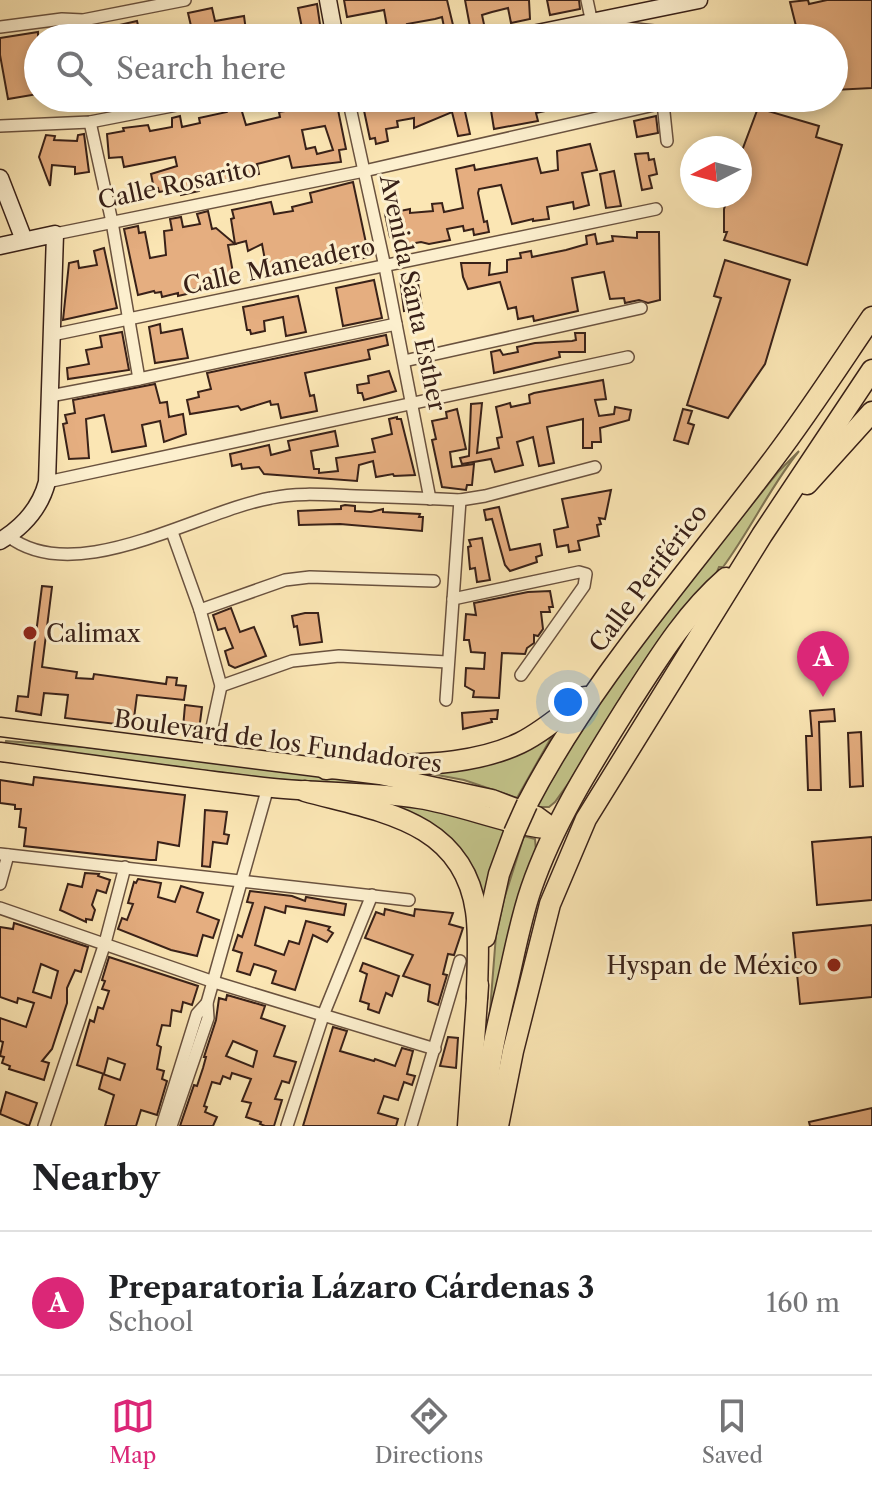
<!DOCTYPE html>
<meta charset="utf-8">
<style>
body{margin:0;font-family:"Libre Caslon Text",serif;background:#f6f6f6;color:#202124}
.compass{position:absolute;left:680px;top:136px;width:72px;height:72px;border-radius:50%;background:#fff;box-shadow:0 4px 12px #0003;rotate:264deg}
.you{position:absolute;left:568px;top:702px;width:28px;height:28px;margin:-20px;border:6px solid #fff;border-radius:50%;background:#1a73e8;box-shadow:0 0 0 12px #1a73e833}
.badge{display:grid;place-items:center;width:52px;height:52px;border-radius:50%;background:#db2777;color:#fff;font-size:26px;font-weight:700}
.pin{position:absolute;translate:-50% -66px;filter:drop-shadow(0 2px 4px #0008)}
.pin::after{content:'';position:absolute;top:42px;width:28px;height:24px;background:inherit;clip-path:polygon(0 0,100% 0,50% 100%)}
.list{margin:0;padding:0;list-style:none}
h2{display:flex;justify-content:space-between;align-items:center;height:104px;margin:0;padding:0 32px;font-size:34px}
h2 small{font-size:26px;font-weight:400;color:#757577}
.list li{display:grid;grid-template-columns:52px 1fr auto;gap:24px;align-items:center;box-sizing:border-box;height:144px;padding:0 32px;border-top:2px solid #e0e0e0}
.list b{display:block;font-size:30px;white-space:nowrap}
.list p{margin:0;font-size:26px;white-space:nowrap;color:#757577}
.list em{font-size:26px;font-style:normal;color:#757577}
.icon{flex:none;width:44px;height:44px;fill:none;stroke:currentColor;stroke-width:2;stroke-linecap:round;stroke-linejoin:round}
.map{position:relative;flex:none;width:872px;height:1126px;overflow:hidden}
.search{position:absolute;background:#fff;box-shadow:0 4px 12px #0003;left:24px;right:24px;top:24px;height:88px;display:flex;align-items:center;gap:20px;box-sizing:border-box;padding:0 28px;border-radius:44px;color:#757577;font-size:30px}
.sheet{height:248px;background:#fff}
nav{display:flex;justify-content:space-around;align-items:center;box-sizing:border-box;height:112px;border-top:2px solid #e0e0e0;background:#fff;font-size:22px;color:#757577}
nav a{display:grid;justify-items:center;gap:4px}
nav .on{color:#db2777}
.map>svg:first-child{display:block}
.green{fill:#c3c48a;stroke:#7e7251;stroke-width:2}
.building{fill:#e5ae80;stroke:#392118;stroke-width:2;fill-rule:evenodd}
.lines{fill:none;stroke-linecap:round;stroke-linejoin:round}
.street-casing{stroke:#6a523f;stroke-width:14}
.secondary-casing{stroke:#392118;stroke-width:19}
.primary-casing{stroke:#392118;stroke-width:21}
.highway-casing{stroke:#392118;stroke-width:23}
.street{stroke:#fcefce;stroke-width:11}
.secondary{stroke:#fcefce;stroke-width:16}
.primary{stroke:#fbe6b4;stroke-width:18}
.highway{stroke:#fbe6b4;stroke-width:20}
.highway-bridge-casing{stroke:#392118;stroke-width:23;stroke-linecap:butt}
.highway-bridge{stroke:#fbe6b4;stroke-width:20}
.poi-dot{fill:#8f2418;stroke:#fcefce;stroke-width:3}
.labels{text-anchor:middle;dominant-baseline:central;stroke-width:6;stroke-linejoin:round;paint-order:stroke}
.street-label{font-size:24px;fill:#392118;stroke:#fcefce}
.poi-label{font-size:24px;fill:#392118;stroke:#fcefce;text-anchor:start}
</style>
<div class="map">
<svg width="872" height="1126" viewBox="0 0 872 1126">
<rect width="100%" height="100%" fill="#fbe6b4"/>
<filter id="stains"><feTurbulence type="fractalNoise" baseFrequency=".0025" numOctaves="4"/><feColorMatrix values="0 0 0 0 .2 0 0 0 0 .09 0 0 0 0 .02 0 0 0 .5 -.17"/></filter>
<radialGradient id="worn" r=".72"><stop offset=".6" stop-color="#630" stop-opacity="0"/><stop offset="1" stop-color="#630" stop-opacity=".3"/></radialGradient>
<g class="green">
<path d="M799 451C770 487 751 529 723 567H719L714 579 555 802 549 807H539L537 804 566 744 652 628 778 472Z"/>
<polygon points="560,722 517,798 464,780 410,770"/>
<polygon points="6,741 85,747 416,788 271,779 5,745"/>
<polygon points="378,799 507,826 492,868 484,907 480,891"/>
<polygon points="524,836 535,839 536,851 487,1049 496,935 504,899"/>
</g>
<g class="building">
<polygon points="344,0 447,0 453,25 444,27 442,17 435,19 407,24 409,34 389,38 384,10 347,17"/>
<polygon points="465,0 529,0 530,19 511,23 508,8 492,12 482,15 485,29 471,32"/>
<polygon points="547,0 579,0 580,9 550,15"/>
<polygon points="808,0 809,4 827,0 872,0 872,88 834,90 834,38 799,38 790,2"/>
<polygon points="317,4 322,38 304,38 298,8"/>
<polygon points="212,8 215,21 244,16 247,38 237,38 237,34 218,35 219,38 185,38 183,27 191,26 188,13"/>
<polygon points="137,21 141,38 117,38 115,26"/>
<polygon points="38,32 38,94 8,99 0,55 0,38"/>
<path d="M296 98 336 100 346 149 339 150 341 162 292 168 289 156 257 164 259 174 229 180V183L198 186 199 191 181 195 179 188 159 192 158 188 154 189 151 174 177 166 175 157 124 167 122 157 109 158 107 134 124 131 123 128 148 125 150 131 172 127V118L180 116 182 127 200 123 199 118 227 112 229 107 240 105 246 125 280 117 279 112 298 109ZM325 126 333 150 317 154 315 147 306 149 302 130Z"/>
<polygon points="369,98 462,98 470,134 458,136 452,112 414,128 414,118 397,121 398,127 386,129 388,141 376,144 375,138 370,139 362,101"/>
<polygon points="489,98 548,98 550,110 536,113 538,121 494,129"/>
<polygon points="758,108 819,126 816,137 842,145 807,265 724,240 727,232 724,232 724,209 729,196 740,196 740,156"/>
<polygon points="656,116 658,133 637,137 634,121"/>
<polygon points="84,134 89,172 75,174 75,167 52,165 50,186 39,157 46,135 55,136 54,140 77,141 78,135"/>
<polygon points="590,144 597,170 582,173 589,205 574,209 573,202 547,207 549,219 533,221 533,219 512,224 501,185 479,189 478,193 484,222 487,221 489,232 474,235 473,229 464,231 463,226 447,229 450,240 429,244 421,242 404,245 402,235 390,237 385,214 410,209 410,213 433,211 432,204 442,203 444,212 463,208 456,169 474,165 475,170 537,158 541,173 558,170 557,151"/>
<polygon points="648,153 649,160 654,159 657,174 649,176 652,188 642,190 635,154"/>
<polygon points="614,171 621,206 606,208 600,174"/>
<polygon points="353,182 369,257 339,263 337,252 315,257 315,255 298,259 298,262 290,263 291,267 267,271 262,244 248,251 246,241 235,244 231,219 234,218 232,210 271,202 274,214 293,211 292,207 312,202 310,193"/>
<polygon points="208,211 212,229 216,228 235,244 228,245 235,284 190,290 191,293 178,296 178,293 162,297 161,292 155,293 154,291 138,295 124,229 138,226 139,233 145,232 150,258 166,255 164,231 172,230 170,219 181,217 183,227 200,224 197,214"/>
<polygon points="637,232 659,232 660,300 648,303 639,300 625,303 624,298 610,299 604,272 572,278 578,311 534,321 533,316 518,319 516,307 508,309 500,282 468,289 463,277 461,263 490,263 489,275 507,272 507,260 521,258 520,253 531,251 532,257 566,250 587,244 586,236 595,234 597,244 613,241 612,236 637,238"/>
<polygon points="104,248 117,308 63,320 69,263 78,261 79,268 97,265 94,251"/>
<polygon points="725,260 790,280 765,364 728,418 687,405 721,298 714,296"/>
<polygon points="416,272 422,307 404,311 400,278 403,275"/>
<polygon points="374,280 382,318 343,326 336,288"/>
<polygon points="298,296 306,332 286,336 283,317 264,321 265,331 251,334 250,330 247,330 243,307"/>
<polygon points="160,324 161,333 182,329 188,358 155,363 149,327"/>
<polygon points="122,332 129,370 68,379 67,368 89,364 86,350 102,347 100,336"/>
<polygon points="575,333 585,333 585,352 559,352 560,357 494,373 491,352 500,350 503,355 518,352 517,347 535,343 572,341 576,340"/>
<polygon points="386,335 388,345 368,350 370,359 305,373 310,396 314,395 317,411 281,418 278,404 271,405 270,401 241,410 238,406 190,414 187,400 199,397 198,392 211,389 207,373"/>
<polygon points="389,371 396,391 364,400 362,393 358,393 357,385 369,383 368,376"/>
<polygon points="603,380 606,399 595,400 599,416 614,414 615,407 631,410 629,420 600,428 601,442 592,442 592,448 583,448 583,419 547,427 554,463 539,466 533,437 517,442 523,465 495,472 491,459 462,464 460,458 469,456 471,404 482,403 477,453 499,448 497,438 502,437 496,407 510,403 511,407 530,403 529,395 534,393"/>
<polygon points="155,384 160,403 167,402 169,417 183,414 186,434 164,442 160,421 142,425 146,446 112,452 104,415 86,419 89,458 69,459 63,424 67,423 65,415 75,413 73,400"/>
<polygon points="457,409 466,449 450,452 452,467 474,464 472,485 467,485 466,490 442,487 432,440 436,439 432,421 447,418 446,412"/>
<polygon points="683,409 692,411 688,423 694,425 688,444 674,440"/>
<polygon points="397,417 397,419 401,419 415,475 394,476 393,474 376,477 373,461 359,465 357,481 264,474 259,467 242,469 241,464 232,466 230,454 269,445 271,455 290,450 288,441 335,431 338,446 311,451 314,469 319,469 319,473 338,471 336,458 375,452 372,439 392,434 389,419"/>
<polygon points="611,490 605,519 599,518 601,524 597,525 599,536 578,541 580,550 569,552 568,545 557,547 554,530 568,527 562,499"/>
<polygon points="345,505 355,506 355,511 371,512 383,509 383,512 420,514 419,517 423,517 422,531 340,524 299,525 298,511 341,509 341,506"/>
<polygon points="499,507 510,550 540,544 542,555 536,557 537,562 510,571 505,565 492,519 486,520 484,510"/>
<polygon points="482,538 490,580 477,582 475,568 470,569 468,547 471,546 469,540"/>
<polygon points="42,586 52,587 42,667 77,672 76,678 93,679 94,674 166,684 167,677 177,678 176,685 186,686 184,700 137,695 133,726 65,718 68,695 44,693 41,715 16,711 18,696 28,697"/>
<polygon points="550,591 553,607 549,607 550,612 541,612 543,629 538,636 534,635 534,643 527,648 525,654 502,653 499,698 473,697 474,691 465,686 466,668 484,669 485,653 471,652 469,640 464,640 466,614 476,615 474,603 528,592"/>
<polygon points="231,608 240,632 254,627 266,656 235,668 229,665 225,651 233,648 225,628 218,630 213,615"/>
<polygon points="305,613 318,613 322,642 300,645 297,626 294,627 292,616"/>
<polygon points="185,705 202,707 199,730 183,728"/>
<polygon points="834,709 835,721 819,722 821,790 808,790 806,736 812,736 810,711"/>
<polygon points="498,710 497,719 491,719 492,722 463,729 462,713"/>
<polygon points="861,732 863,786 850,787 848,733"/>
<polygon points="34,777 185,795 179,846 158,842 156,860 150,860 24,846 26,828 19,827 21,809 15,809 15,805 0,803 0,780 33,785"/>
<polygon points="205,810 227,812 224,834 229,835 227,844 213,842 210,867 202,866"/>
<polygon points="872,837 872,900 817,905 812,842"/>
<polygon points="85,873 99,874 98,876 110,880 106,893 97,890 92,905 95,910 92,920 86,919 86,922 60,910 68,884 82,887"/>
<polygon points="138,879 161,883 158,897 175,902 181,886 203,893 197,912 219,920 213,938 203,935 197,956 171,950 118,929 122,918 127,920 133,904 128,903 134,882 136,883"/>
<polygon points="250,891 292,896 305,901 306,897 346,904 344,915 286,906 285,913 265,907 255,945 284,955 289,941 299,944 306,921 330,927 328,930 333,933 327,942 313,935 295,990 272,983 276,971 268,968 254,964 250,975 237,971 242,953 233,950 238,935 242,937 253,903 247,902"/>
<polygon points="385,909 414,916 415,909 453,913 449,924 463,928 454,955 448,954 443,974 447,975 438,1005 428,1001 430,985 403,976 413,955 365,938 376,912 384,915"/>
<path d="M14 923 88 947 81 972 75 970 67 988V1003L52 1049 42 1061 49 1063 44 1080 9 1069 10 1066 2 1063 4 1057 0 1056 3 1042 0 1041V1018L26 1027 34 1003 18 998 17 1003 0 997V927L13 929ZM41 964 58 971 51 998 33 992Z"/>
<polygon points="872,925 872,997 800,1004 793,933"/>
<polygon points="109,957 198,986 192,1005 183,1002 181,1012 172,1010 170,1026 162,1025 157,1045 161,1047 157,1069 164,1071 162,1079 167,1081 157,1115 141,1110 136,1126 105,1126 114,1095 99,1089 103,1074 120,1080 125,1064 108,1058 104,1074 77,1065 90,1020 94,1022 98,1007 103,1009 109,991 102,989 105,981 102,980"/>
<polygon points="363,963 399,976 392,996 386,993 379,1013 368,1009 369,1004 360,1001 367,974 360,971"/>
<path d="M227 995 265 1006 261 1018 285 1026 274 1056 296 1062 289 1083 282 1081 275 1099 282 1100 274 1126H265L260 1124 261 1122 246 1117 251 1103 242 1101 251 1079 232 1073 230 1079 223 1076 220 1084 212 1082 204 1106 207 1107 205 1112 217 1117 213 1126H180L194 1085 197 1086 203 1068 206 1057H204L216 1020 219 998 226 1000ZM233 1041 257 1051 253 1067 226 1056Z"/>
<polygon points="333,1027 347,1031 340,1051 374,1061 375,1059 395,1066 402,1048 413,1051 407,1074 415,1076 412,1085 404,1082 398,1100 384,1096 378,1113 398,1119 396,1126 303,1126"/>
<polygon points="448,1037 458,1038 456,1068 440,1066"/>
<polygon points="6,1092 37,1103 29,1126 0,1114"/>
<polygon points="872,1108 872,1126 810,1126 809,1122"/>
</g>
<g class="lines">
<defs>
<g id="street">
<polyline points="587,0 592,23"/>
<polyline points="602,21 618,27 699,36"/>
<polyline points="0,27 62,19 83,20 185,0"/>
<polyline points="348,98 385,267 430,499"/>
<polyline points="90,122 112,222 139,379"/>
<polyline points="0,126 90,122 213,98"/>
<polyline points="55,234 364,171 663,103 667,141"/>
<polyline points="52,335 656,209"/>
<polyline points="404,361 641,308"/>
<polyline points="50,396 139,379 396,324"/>
<polyline points="47,482 628,357"/>
<polyline points="172,532 200,610 221,686 206,755"/>
<path d="M8 536C76 589 198 511 271 498 299 492 328 495 356 496 391 497 425 498 460 500L485 496 595 467"/>
<polyline points="453,599 579,572 586,574 584,586 521,675"/>
<polyline points="200,610 285,580 310,577 434,581"/>
<polyline points="221,686 292,661 339,656 447,662"/>
<polyline points="446,700 460,500"/>
<polyline points="0,854 409,900"/>
<polyline points="0,884 8,855"/>
<polyline points="0,908 214,982 435,1049"/>
<polyline points="44,1126 105,943 125,867"/>
<polyline points="162,1126 197,1014 207,1003"/>
<polyline points="171,1126 208,1018 207,1003 268,787"/>
<polyline points="287,1126 324,1013 372,895"/>
<polyline points="411,1126 460,961"/>
</g>
<g id="secondary">
<polyline points="328,0 335,38"/>
<polyline points="513,38 699,0"/>
<polyline points="0,178 24,240"/>
<path d="M0 246 55 234 47 482C40 509 23 527 0 541"/>
</g>
<g id="primary">
<polyline points="0,727 380,775 492,799 537,816 556,830"/>
<path d="M0 752C91 764 182 778 273 788 322 793 370 791 419 799 465 806 509 827 556 830"/>
</g>
<g id="highway">
<polyline points="807,484 872,412"/>
<path d="M326 769C390 762 461 771 520 743 544 731 564 713 585 697"/>
<path d="M305 791C378 811 463 820 476 911 480 939 477 969 477 997"/>
<path d="M527 804C593 677 690 571 775 457 809 412 840 364 872 317"/>
<polyline points="485,937 499,874 514,833"/>
<polyline points="468,1126 478,985"/>
<path d="M485 1126C485 1079 495 1034 506 989 514 956 520 921 531 889 554 822 593 761 630 702 659 657 686 613 726 578"/>
<polyline points="498,1126 513,1051 550,904 586,819 762,535 872,370"/>
</g>
</defs>
<use href="#street" class="street-casing"/>
<use href="#secondary" class="secondary-casing"/>
<use href="#primary" class="primary-casing"/>
<use href="#highway" class="highway-casing"/>
<use href="#street" class="street"/>
<use href="#secondary" class="secondary"/>
<use href="#primary" class="primary"/>
<use href="#highway" class="highway"/>
<defs>
<polyline id="highway-bridge" points="514,833 527,804"/>
</defs>
<use href="#highway-bridge" class="highway-bridge-casing"/>
<use href="#highway-bridge" class="highway-bridge"/>
</g>
<g class="poi-dot">
<circle cx="30" cy="633" r="8"/>
<circle cx="834" cy="965" r="8"/>
</g>
<g class="labels">
<g class="street-label">
<text transform="translate(177 184) rotate(-12)">Calle Rosarito</text>
<text transform="translate(279 266) rotate(-12)">Calle Maneadero</text>
<text transform="translate(413 293) rotate(78)">Avenida Santa Esther</text>
<text transform="translate(648 578) rotate(-53)">Calle Periférico</text>
<text transform="translate(278 741) rotate(8)">Boulevard de los Fundadores</text>
</g>
<g class="poi-label">
<text x="46" y="633">Calimax</text>
<text x="818" y="965" text-anchor="end">Hyspan de México</text>
</g>
</g>
<rect width="100%" height="100%" filter="url(#stains)"/>
<rect width="100%" height="100%" fill="url(#worn)"/>
</svg>
<svg class="compass" viewBox="-18 -18 36 36"><path d="M0-13l5 13h-10z" fill="#e53935"/><path d="M0 13l5-13h-10z" fill="#757577"/></svg>
<div class="you"></div>
<div class="pin badge" style="left:823px;top:697px">A</div>
<div class="search"><svg class="icon" aria-label="search" viewBox="0 0 24 24"><circle cx="10" cy="10" r="6"/><path d="M15 15l6 6"/></svg>Search here</div>
</div>
<section class="sheet">
<h2>Nearby<small></small></h2>
<ul class="list">
<li><span class="badge">A</span><div><b>Preparatoria Lázaro Cárdenas 3</b><p>School</p></div><em>160 m</em></li>
</ul>
</section>
<nav>
<a class="on"><svg class="icon" aria-label="map" viewBox="0 0 24 24"><path d="M3 6l6-2 6 2 6-2v14l-6 2-6-2-6 2zM9 4v14M15 6v14"/></svg>Map</a>
<a><svg class="icon" aria-label="directions" viewBox="0 0 24 24"><path d="M12 3l9 9-9 9-9-9zM9 14v-3h6M13 9l2 2-2 2"/></svg>Directions</a>
<a><svg class="icon" aria-label="saved" viewBox="0 0 24 24"><path d="M7 4h10v16l-5-4-5 4z"/></svg>Saved</a>
</nav>
